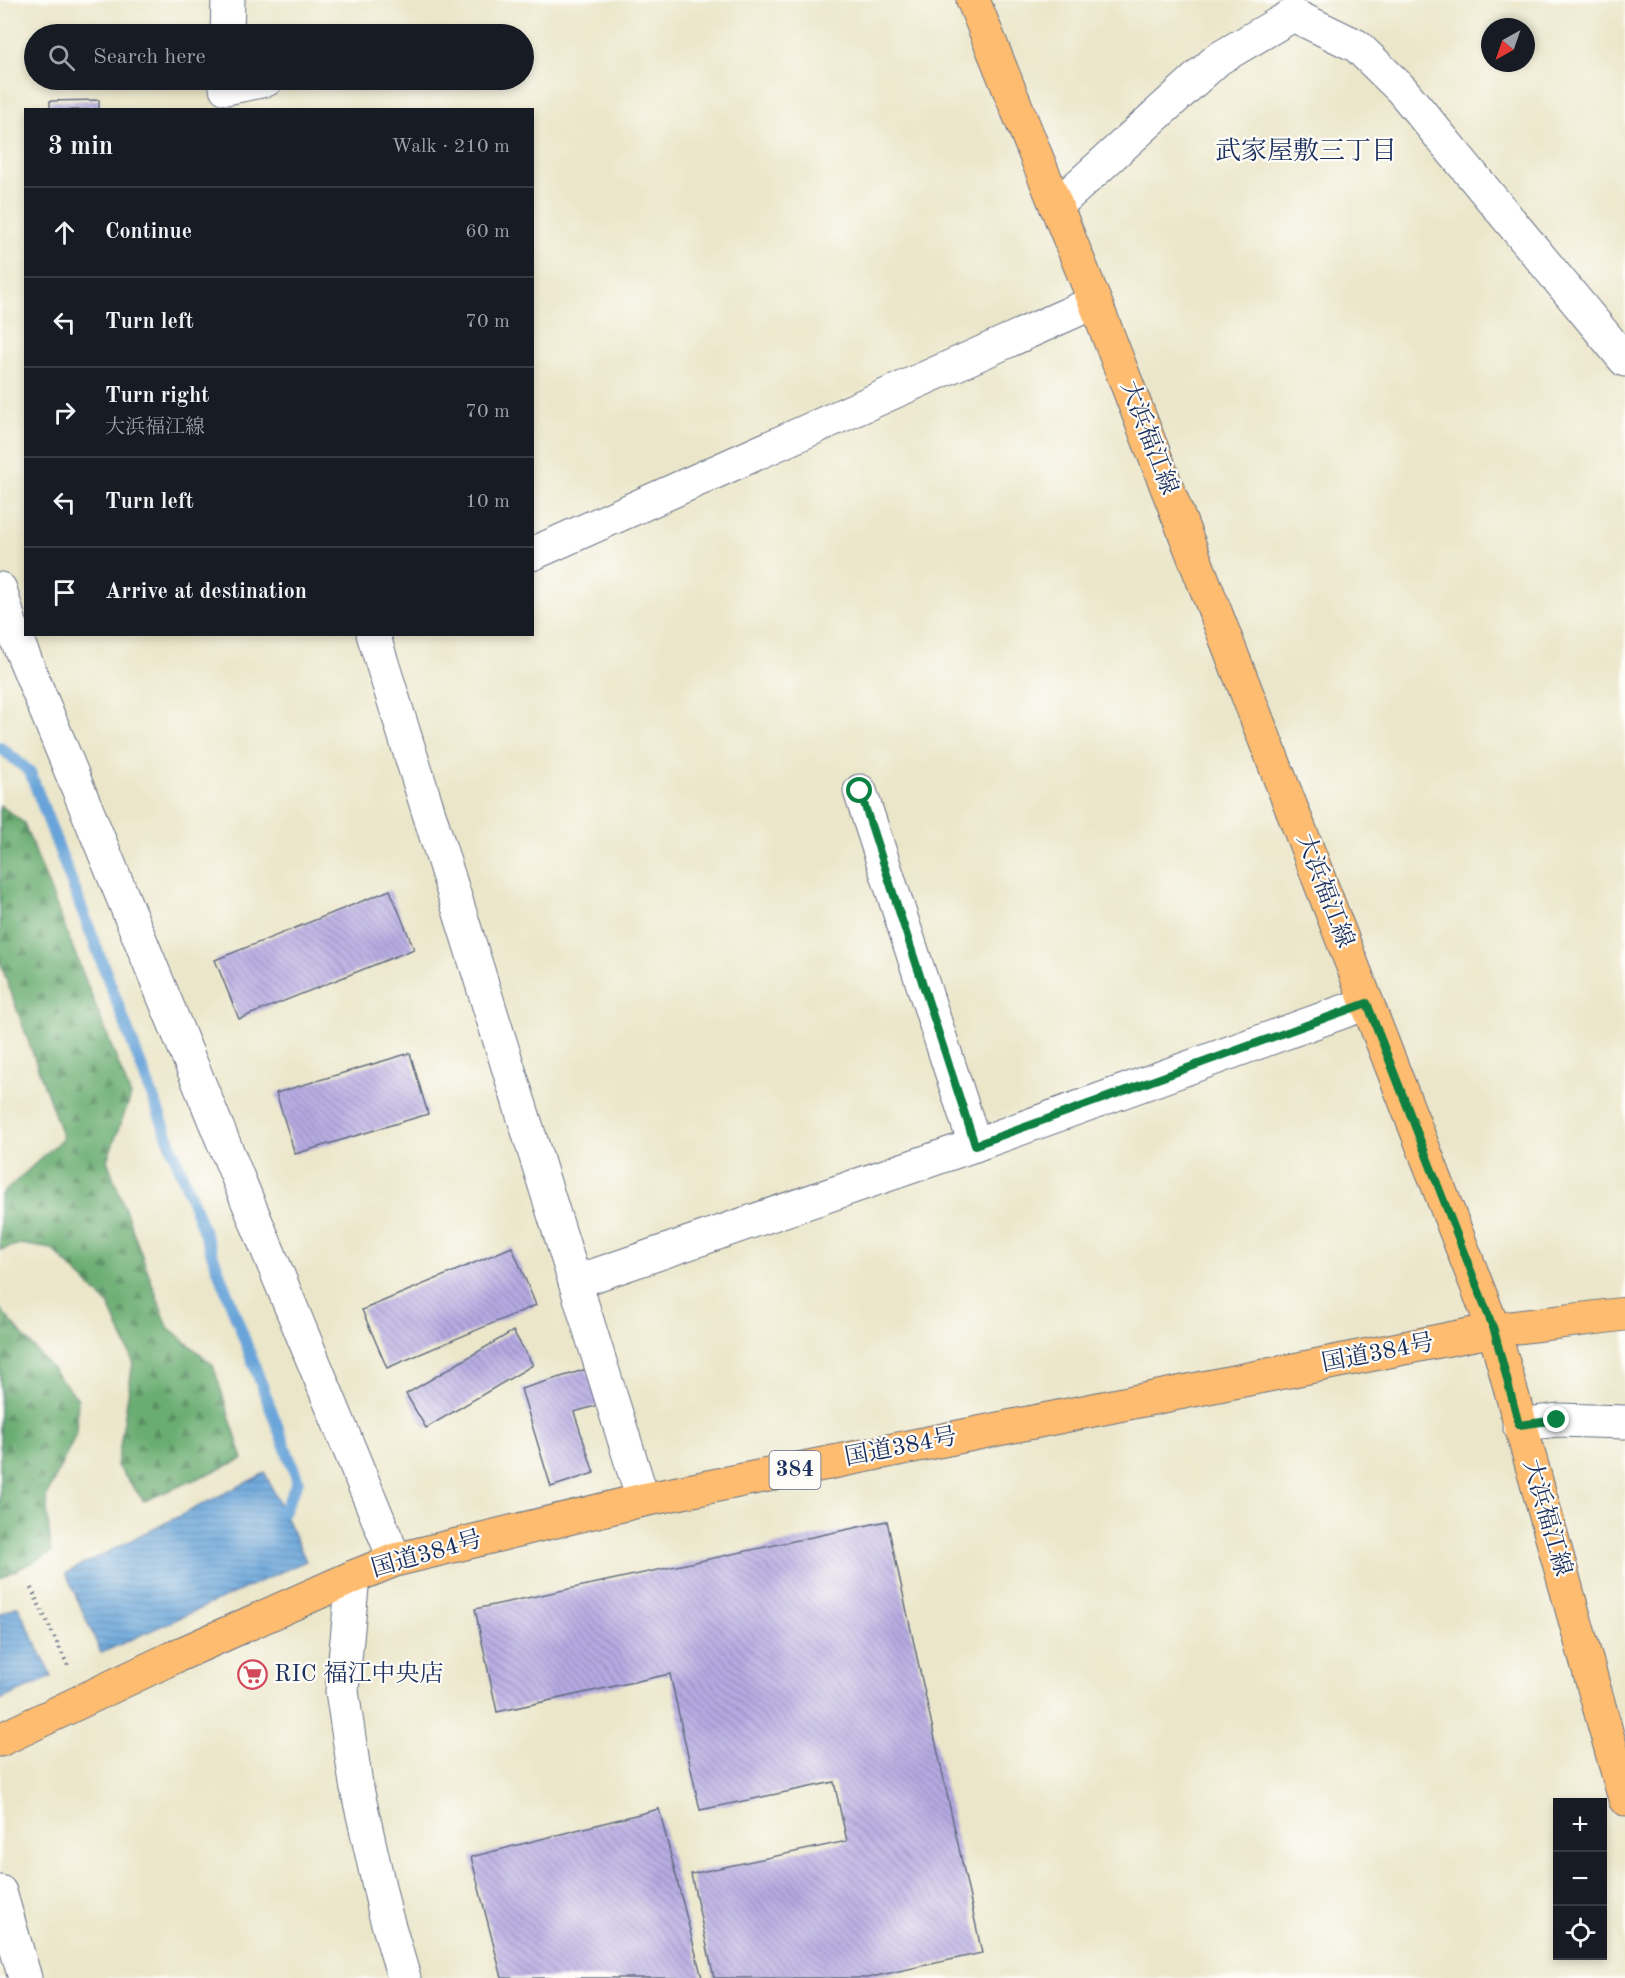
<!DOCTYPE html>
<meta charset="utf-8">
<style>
body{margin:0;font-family:"Old Standard TT","Noto Serif JP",serif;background:#242831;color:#f1f3f6}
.controls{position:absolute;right:18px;bottom:18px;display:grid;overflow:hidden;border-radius:0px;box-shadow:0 3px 9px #0003}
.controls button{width:54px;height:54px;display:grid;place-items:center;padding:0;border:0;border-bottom:2px solid #363941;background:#171b24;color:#f1f3f6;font:30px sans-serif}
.compass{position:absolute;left:1481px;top:18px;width:54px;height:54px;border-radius:50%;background:#171b24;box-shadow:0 3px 9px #0003;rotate:220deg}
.stop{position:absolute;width:18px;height:18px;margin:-14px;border:4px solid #0b8043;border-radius:50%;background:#fff}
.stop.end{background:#0b8043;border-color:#fff;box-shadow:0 2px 6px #0008}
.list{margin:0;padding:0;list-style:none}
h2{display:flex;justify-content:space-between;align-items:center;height:78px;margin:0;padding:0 24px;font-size:26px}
h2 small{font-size:20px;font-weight:400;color:#9ea1a6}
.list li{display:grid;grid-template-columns:39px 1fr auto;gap:18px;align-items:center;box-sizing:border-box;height:90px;padding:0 24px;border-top:2px solid #363941}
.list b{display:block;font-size:22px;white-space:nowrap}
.list p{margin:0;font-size:20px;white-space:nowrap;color:#9ea1a6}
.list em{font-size:20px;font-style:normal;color:#9ea1a6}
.icon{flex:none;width:33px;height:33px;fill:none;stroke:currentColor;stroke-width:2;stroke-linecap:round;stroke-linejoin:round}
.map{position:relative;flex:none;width:1625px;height:1978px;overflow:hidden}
.search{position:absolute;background:#171b24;box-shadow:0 3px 9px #0003;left:24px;top:24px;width:510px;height:66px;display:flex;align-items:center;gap:15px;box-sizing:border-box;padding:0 21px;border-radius:33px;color:#9ea1a6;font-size:22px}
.panel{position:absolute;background:#171b24;box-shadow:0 3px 9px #0003;left:24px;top:108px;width:510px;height:528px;border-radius:0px}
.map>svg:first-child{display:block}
.forest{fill:url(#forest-firs);stroke:#436e68;stroke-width:1.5}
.water{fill:url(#water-rules);stroke:#426a9c;stroke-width:1.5}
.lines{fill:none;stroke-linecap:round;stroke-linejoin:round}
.stream{stroke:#68a4d9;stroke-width:12}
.building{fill:url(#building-back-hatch)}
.minor-casing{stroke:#646f83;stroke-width:35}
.major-casing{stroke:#646f83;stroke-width:35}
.highway-casing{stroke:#646f83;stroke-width:35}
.path{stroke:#646f83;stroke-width:4;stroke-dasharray:1.5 4.5;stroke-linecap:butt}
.minor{stroke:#fff;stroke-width:33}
.major{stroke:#fdbc6f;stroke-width:33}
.highway{stroke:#fdbc6f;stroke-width:33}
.route{stroke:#0b8043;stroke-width:8}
.labels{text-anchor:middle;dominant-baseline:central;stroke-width:4.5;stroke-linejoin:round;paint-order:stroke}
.shield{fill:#fdfcf7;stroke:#5f6c8c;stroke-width:1.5}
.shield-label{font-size:22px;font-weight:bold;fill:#1b2f5e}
.street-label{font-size:24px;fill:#1b2f5e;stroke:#fdfcf7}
.poi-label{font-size:24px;fill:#1b2f5e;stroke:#fdfcf7;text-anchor:start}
.neighbourhood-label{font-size:26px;fill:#1b2f5e;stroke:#fdfcf7}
</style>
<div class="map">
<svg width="1625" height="1978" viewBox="0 0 1625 1978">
<defs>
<pattern id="forest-firs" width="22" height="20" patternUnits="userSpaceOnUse" patternTransform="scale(1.5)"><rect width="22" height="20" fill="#6bad72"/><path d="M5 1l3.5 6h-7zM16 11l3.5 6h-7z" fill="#578d61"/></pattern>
<pattern id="water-rules" width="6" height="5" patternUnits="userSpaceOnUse" patternTransform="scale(1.5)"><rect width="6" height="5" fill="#68a4d9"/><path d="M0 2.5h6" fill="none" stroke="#5586b3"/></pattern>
<pattern id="building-back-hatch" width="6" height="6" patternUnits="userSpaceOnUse" patternTransform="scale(1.5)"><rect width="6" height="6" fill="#b6aae2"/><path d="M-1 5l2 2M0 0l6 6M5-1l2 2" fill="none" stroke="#938bba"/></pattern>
</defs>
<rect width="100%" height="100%" fill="#fdfcf7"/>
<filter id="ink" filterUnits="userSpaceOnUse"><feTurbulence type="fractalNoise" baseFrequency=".0167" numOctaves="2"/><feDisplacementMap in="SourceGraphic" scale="12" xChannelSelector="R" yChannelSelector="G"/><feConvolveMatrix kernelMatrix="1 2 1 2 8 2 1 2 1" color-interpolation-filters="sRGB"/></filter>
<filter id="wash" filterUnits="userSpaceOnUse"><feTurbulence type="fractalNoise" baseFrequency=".008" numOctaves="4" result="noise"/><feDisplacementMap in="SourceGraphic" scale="24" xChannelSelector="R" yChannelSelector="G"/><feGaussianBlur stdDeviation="1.35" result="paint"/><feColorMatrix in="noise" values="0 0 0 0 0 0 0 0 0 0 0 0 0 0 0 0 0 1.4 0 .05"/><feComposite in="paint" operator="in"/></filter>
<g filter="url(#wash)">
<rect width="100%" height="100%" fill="#ebe6c9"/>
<g class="forest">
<polygon points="0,805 24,823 131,1096 107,1160 168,1327 213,1365 243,1459 144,1501 117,1466 133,1362 109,1305 52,1249 20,1244 0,1250 0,1196 63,1138 0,962"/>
<polygon points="0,1309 78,1399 76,1434 46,1497 51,1553 0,1578"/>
</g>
<g class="water">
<polygon points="265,1473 306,1561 101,1653 66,1573"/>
<polygon points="18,1606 52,1677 0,1700 0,1614"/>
</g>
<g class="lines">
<polyline class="stream" points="0,747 30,772 298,1481 283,1512"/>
</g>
<g id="blocks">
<g class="building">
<polygon points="99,100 99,110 50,110 50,101"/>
<polygon points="390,890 414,949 239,1019 215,960"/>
<polygon points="410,1053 428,1114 295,1154 276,1093"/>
<polygon points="512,1247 536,1305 387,1368 362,1310"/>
<polygon points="513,1331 533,1365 426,1428 406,1394"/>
<polygon points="587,1369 599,1405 574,1412 594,1473 551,1487 521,1389"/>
<polygon points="887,1521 982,1953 867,1978 714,1978 691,1874 847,1841 834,1782 700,1810 670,1674 497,1712 475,1609"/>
<polygon points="659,1809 702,1978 502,1978 471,1857"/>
</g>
</g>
</g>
<g filter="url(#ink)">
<use href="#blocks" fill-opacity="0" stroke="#646f83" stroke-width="1.5"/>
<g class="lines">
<defs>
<g id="minor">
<polyline points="227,34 228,0"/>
<polyline points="226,88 266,80"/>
<polyline points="1056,206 1218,59 1293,15 1357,46 1401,89 1625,360"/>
<polyline points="532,554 1095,302"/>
<polyline points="0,589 10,623 395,1560"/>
<polyline points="373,634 643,1500"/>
<polyline points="860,791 975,1145"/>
<polyline points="575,1282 975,1145 1367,1003"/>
<polyline points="1519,1425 1558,1420 1625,1422"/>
<polyline points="353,1577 342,1691 356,1784 385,1913 404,1978"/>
<polyline points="0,1892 25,1978"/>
</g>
<polyline id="major" points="973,0 1095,302 1494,1330 1625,1799"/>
<polyline id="highway" points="0,1740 174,1657 353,1577 395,1560 643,1500 1494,1330 1625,1314"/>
</defs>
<use href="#minor" class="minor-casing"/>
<use href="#major" class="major-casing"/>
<use href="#highway" class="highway-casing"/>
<polyline class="path" points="31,1588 68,1666"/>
<use href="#minor" class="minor"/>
<use href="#major" class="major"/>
<use href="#highway" class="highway"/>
</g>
</g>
<g class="lines" filter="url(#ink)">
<polyline class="route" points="860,791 975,1145 1367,1003 1494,1330 1519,1425 1557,1420"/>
</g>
<defs>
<symbol id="supermarket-ring" viewBox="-11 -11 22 22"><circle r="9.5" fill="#fdfcf7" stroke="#d1495b" stroke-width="1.5"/><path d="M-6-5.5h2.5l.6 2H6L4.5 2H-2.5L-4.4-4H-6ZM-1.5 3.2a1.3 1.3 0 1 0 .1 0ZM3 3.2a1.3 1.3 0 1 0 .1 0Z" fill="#d1495b"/></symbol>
</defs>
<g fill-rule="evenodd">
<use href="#supermarket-ring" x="236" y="1658" width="33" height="33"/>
</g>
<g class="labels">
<rect class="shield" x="769.5" y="1451" width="51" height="38" rx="4.5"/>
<g class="shield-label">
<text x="795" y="1470">384</text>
</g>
<g class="street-label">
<text transform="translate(1148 438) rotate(69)">大浜福江線</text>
<text transform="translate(1324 891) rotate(69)">大浜福江線</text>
<text transform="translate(1378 1354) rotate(-11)">国道384号</text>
<text transform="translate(901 1448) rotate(-11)">国道384号</text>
<text transform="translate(1546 1518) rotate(74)">大浜福江線</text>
<text transform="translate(427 1555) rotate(-16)">国道384号</text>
</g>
<g class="poi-label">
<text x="274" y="1675">RIC 福江中央店</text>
</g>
<g class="neighbourhood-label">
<text x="1306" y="152">武家屋敷三丁目</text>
</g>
</g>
</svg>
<div class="controls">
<button>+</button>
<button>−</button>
<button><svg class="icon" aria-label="locate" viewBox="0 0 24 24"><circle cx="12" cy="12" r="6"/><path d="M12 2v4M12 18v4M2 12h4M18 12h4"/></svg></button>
</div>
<svg class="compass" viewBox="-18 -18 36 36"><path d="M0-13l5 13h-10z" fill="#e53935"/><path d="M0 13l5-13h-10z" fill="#9ea1a6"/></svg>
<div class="stop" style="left:860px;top:791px"></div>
<div class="stop end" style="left:1557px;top:1420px"></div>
<div class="search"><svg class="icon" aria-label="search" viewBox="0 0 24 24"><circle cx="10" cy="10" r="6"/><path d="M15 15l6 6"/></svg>Search here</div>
<section class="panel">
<h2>3 min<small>Walk · 210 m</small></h2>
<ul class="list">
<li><svg class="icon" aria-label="ahead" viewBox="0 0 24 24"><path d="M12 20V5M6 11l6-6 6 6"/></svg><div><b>Continue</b></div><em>60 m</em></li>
<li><svg class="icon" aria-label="left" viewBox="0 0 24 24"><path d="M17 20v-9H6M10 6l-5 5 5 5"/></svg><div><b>Turn left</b></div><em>70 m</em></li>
<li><svg class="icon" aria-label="right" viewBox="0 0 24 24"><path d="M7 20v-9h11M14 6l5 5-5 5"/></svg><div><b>Turn right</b><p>大浜福江線</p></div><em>70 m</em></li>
<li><svg class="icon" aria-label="left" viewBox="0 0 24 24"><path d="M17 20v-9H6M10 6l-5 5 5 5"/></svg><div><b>Turn left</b></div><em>10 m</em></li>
<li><svg class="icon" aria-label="arrive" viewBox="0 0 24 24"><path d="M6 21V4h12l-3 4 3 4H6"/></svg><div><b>Arrive at destination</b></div></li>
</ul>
</section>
</div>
